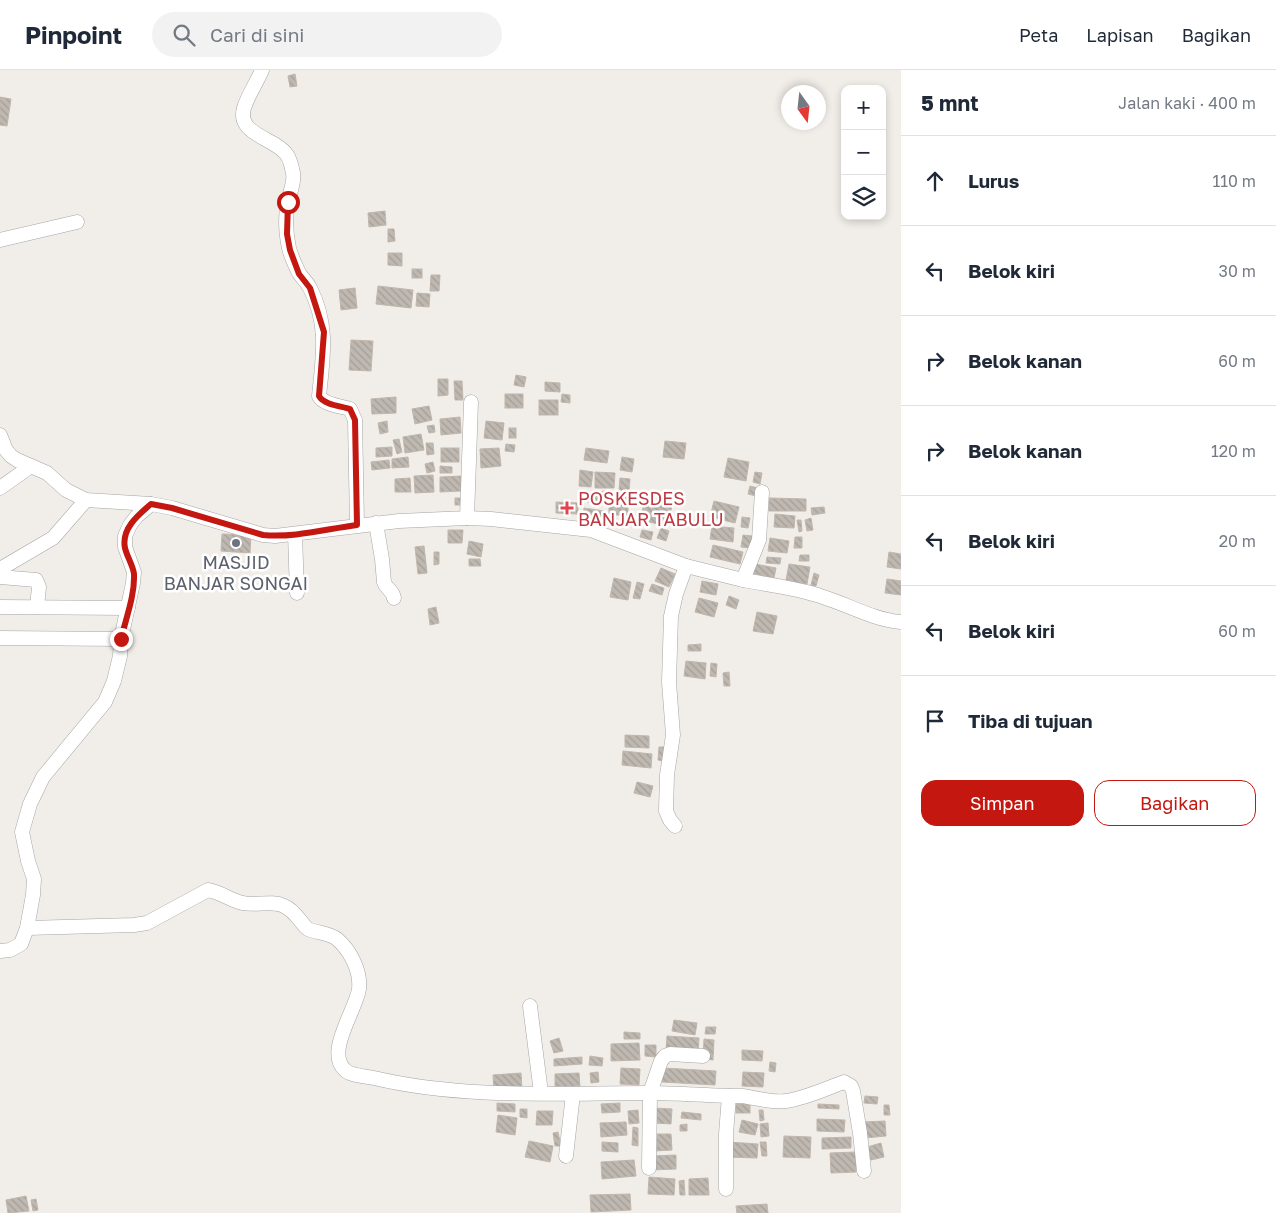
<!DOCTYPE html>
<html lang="id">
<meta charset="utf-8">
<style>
body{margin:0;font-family:"Golos Text",sans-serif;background:#f2f2f3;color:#1f2937}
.controls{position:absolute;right:15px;top:15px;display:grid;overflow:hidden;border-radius:10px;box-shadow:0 2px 8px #0003}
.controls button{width:45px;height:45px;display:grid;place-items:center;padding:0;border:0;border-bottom:1px solid #e0e1e3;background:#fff;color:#1f2937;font:25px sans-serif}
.compass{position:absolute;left:781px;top:15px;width:45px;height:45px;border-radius:50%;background:#fff;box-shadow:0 2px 8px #0003;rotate:165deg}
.stop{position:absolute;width:15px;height:15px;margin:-11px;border:4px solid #c31710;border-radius:50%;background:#fff}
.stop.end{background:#c31710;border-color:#fff;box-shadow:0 1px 5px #0008}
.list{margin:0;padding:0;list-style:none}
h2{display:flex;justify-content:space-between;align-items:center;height:65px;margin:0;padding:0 20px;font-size:21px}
h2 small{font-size:16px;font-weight:400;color:#747a83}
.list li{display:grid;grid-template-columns:32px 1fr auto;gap:15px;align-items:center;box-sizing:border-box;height:90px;padding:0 20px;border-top:1px solid #e0e1e3}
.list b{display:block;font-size:19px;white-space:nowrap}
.list em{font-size:16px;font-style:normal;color:#747a83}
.actions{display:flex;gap:10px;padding:15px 20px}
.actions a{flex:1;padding:11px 0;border:1px solid #c31710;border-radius:15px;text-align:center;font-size:18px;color:#c31710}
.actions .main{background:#c31710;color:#fff}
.icon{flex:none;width:28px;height:28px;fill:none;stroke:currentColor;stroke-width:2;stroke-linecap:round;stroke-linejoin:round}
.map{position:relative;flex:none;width:901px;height:1143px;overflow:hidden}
header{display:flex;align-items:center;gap:30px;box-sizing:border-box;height:70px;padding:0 25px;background:#fff;border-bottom:1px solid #e0e1e3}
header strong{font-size:24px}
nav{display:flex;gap:28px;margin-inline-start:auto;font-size:18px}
.search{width:350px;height:45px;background:#f2f2f3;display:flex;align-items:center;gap:12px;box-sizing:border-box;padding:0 18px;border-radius:28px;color:#747a83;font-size:19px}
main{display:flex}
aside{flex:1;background:#fff}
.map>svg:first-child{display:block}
.building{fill:url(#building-back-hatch);stroke:#c1b6ac}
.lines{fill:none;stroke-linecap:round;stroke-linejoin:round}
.street-casing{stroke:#a5a5a5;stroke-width:15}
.street{stroke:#fff;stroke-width:14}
.route{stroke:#c31710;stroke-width:6}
.health-dot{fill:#e0444e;stroke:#fff;stroke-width:2}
.worship-dot{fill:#6b7280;stroke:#fff;stroke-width:2}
.labels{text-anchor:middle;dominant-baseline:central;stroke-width:5;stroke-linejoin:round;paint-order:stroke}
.health-label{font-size:18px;fill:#be3a42;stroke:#fff;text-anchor:start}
.worship-label{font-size:18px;fill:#5b616d;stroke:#fff}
</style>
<header>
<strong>Pinpoint</strong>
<div class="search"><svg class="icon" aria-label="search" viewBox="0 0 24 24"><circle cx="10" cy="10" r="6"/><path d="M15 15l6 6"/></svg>Cari di sini</div>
<nav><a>Peta</a><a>Lapisan</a><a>Bagikan</a></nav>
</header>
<main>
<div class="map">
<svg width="901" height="1143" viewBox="0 0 901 1143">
<defs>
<pattern id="building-back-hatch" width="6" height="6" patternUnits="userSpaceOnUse" patternTransform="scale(1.25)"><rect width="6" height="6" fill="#beb8b1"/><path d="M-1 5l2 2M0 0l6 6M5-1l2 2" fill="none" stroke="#a39e98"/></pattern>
</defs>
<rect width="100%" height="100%" fill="#f1eee9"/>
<g class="building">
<polygon points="295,4 297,16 290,17 288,6"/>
<polygon points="0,27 11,29 7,56 0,55"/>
<polygon points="385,141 386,155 369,157 368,143"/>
<polygon points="388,159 394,159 395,171 388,172"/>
<polygon points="388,183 402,183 402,196 388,195"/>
<rect x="412" y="199" width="10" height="9"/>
<polygon points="431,205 440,205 439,221 430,221"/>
<polygon points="378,216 413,220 411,238 376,234"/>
<polygon points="355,218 357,238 341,240 339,220"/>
<polygon points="417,223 430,224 429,237 416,236"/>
<polygon points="351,270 373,271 371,301 349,300"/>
<polygon points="516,305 526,307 524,317 514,315"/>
<polygon points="438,309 448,309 448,325 438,326"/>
<polygon points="454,311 462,311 463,330 455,330"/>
<polygon points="545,312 560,313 560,322 545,321"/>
<rect x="505" y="324" width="18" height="14"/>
<polygon points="562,324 570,325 570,333 561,332"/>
<polygon points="396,327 396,343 372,344 371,329"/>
<rect x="539" y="330" width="19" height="15"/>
<polygon points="429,336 432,350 415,354 412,339"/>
<polygon points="460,347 461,363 441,365 440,349"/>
<polygon points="387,351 388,362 380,364 378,353"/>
<polygon points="486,351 504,353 502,370 484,368"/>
<polygon points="434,355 435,362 429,363 427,356"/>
<rect x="509" y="358" width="7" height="10"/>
<polygon points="421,364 424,380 405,383 403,367"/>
<polygon points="399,369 402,382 397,384 393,370"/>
<polygon points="665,371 686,373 684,389 663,387"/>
<polygon points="426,373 433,373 434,384 427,385"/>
<polygon points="506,374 515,375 514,382 505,381"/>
<polygon points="392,377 392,386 376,387 376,378"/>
<rect x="441" y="378" width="18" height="14"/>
<polygon points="499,378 501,396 481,398 480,379"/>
<polygon points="586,378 609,381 607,393 584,390"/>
<polygon points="408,387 409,397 392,398 392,389"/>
<polygon points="622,387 634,389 632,402 620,400"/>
<polygon points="728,388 749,392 746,411 724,407"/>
<polygon points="389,390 390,398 372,400 371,392"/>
<polygon points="433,392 435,401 427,403 425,394"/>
<polygon points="440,396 452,397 452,403 440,403"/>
<polygon points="580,400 593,402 591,417 579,416"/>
<polygon points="595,402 615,403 614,418 595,418"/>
<polygon points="755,402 762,403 760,414 753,412"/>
<polygon points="433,405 434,422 415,423 414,406"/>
<polygon points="461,406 461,421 440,422 440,407"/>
<polygon points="410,408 411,422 395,422 395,409"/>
<polygon points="620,408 630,409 629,421 619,420"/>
<polygon points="750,416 758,418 756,426 748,424"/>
<polygon points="606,421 606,431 587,432 586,423"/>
<polygon points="628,427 628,445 609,445 609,428"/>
<rect x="455" y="428" width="9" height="7"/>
<polygon points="769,428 806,429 806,441 769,441"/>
<polygon points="645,429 672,436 667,456 640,450"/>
<polygon points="714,431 739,437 735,453 710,447"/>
<polygon points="556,432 578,433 578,444 556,443"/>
<polygon points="824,437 825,443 812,445 811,438"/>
<polygon points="584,438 604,441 603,455 583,452"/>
<polygon points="775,444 795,446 794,458 774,457"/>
<polygon points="742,447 750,448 748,458 741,457"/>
<polygon points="811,448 813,460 807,461 805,450"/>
<polygon points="797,450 801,450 802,461 799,462"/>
<polygon points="712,456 734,458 733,472 710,469"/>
<polygon points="661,458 669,461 666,471 657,468"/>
<polygon points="448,460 463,460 462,473 448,473"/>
<polygon points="642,460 653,462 651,470 640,467"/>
<polygon points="222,464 251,465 250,483 221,481"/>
<polygon points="743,465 752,466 751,478 741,477"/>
<polygon points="795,467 802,467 802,478 794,478"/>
<polygon points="770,468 789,471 787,483 768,481"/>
<polygon points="469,471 483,474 481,487 467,484"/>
<polygon points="713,475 743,482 740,494 710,487"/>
<polygon points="424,476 427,503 418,504 415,477"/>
<polygon points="434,482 439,482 439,494 434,495"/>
<polygon points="889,482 901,484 901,499 887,497"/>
<polygon points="800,485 809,485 809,491 799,491"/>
<polygon points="767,487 781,488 780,494 766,493"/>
<polygon points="469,489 480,489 481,496 469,496"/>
<polygon points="755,494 776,498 774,508 753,504"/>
<polygon points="789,494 810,497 807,514 786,510"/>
<polygon points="661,498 675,504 669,517 655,511"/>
<polygon points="814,503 819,505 816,516 811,515"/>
<polygon points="614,508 631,512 628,530 610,527"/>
<polygon points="887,509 901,511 901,525 885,523"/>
<polygon points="702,511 718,514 716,525 700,522"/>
<polygon points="637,512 644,514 640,529 633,528"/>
<polygon points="652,514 664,518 662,525 649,521"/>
<polygon points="729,526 739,530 736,539 726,535"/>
<polygon points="699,528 718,533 714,547 695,542"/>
<polygon points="436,537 439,553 430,555 428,539"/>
<polygon points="757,542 777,546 773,564 753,561"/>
<polygon points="701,574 701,581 688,581 688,575"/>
<polygon points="686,591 706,593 705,609 684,606"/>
<polygon points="711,593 717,594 716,607 710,606"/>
<polygon points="729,602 730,616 724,616 723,603"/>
<polygon points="625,665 649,666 649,678 625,677"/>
<polygon points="659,677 664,677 664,691 658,690"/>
<polygon points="623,681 652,684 651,698 622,695"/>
<polygon points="637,712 653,716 650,727 634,723"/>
<polygon points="674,950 697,953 695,965 672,961"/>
<polygon points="706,957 716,957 715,964 705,964"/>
<polygon points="624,962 640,963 640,969 624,969"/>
<polygon points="667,966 699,968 698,984 666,981"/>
<polygon points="559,968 563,981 554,983 550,971"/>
<polygon points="704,969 714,970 713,990 703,989"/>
<polygon points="639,973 640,990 611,991 611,974"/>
<polygon points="645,975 656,975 656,987 645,986"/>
<polygon points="742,980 763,981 762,991 742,990"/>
<polygon points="590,986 603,988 602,996 589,995"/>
<polygon points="582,987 582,994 554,996 554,989"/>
<polygon points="770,992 776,993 775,1002 769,1001"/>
<polygon points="621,998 640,999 639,1015 620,1014"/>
<polygon points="663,998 716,1001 715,1015 662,1012"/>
<polygon points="598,1002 599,1012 591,1013 590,1003"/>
<polygon points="743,1002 764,1003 763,1017 742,1016"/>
<polygon points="521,1003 522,1019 494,1021 493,1005"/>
<polygon points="579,1003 580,1017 555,1018 555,1004"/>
<polygon points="865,1026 878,1027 877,1034 864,1033"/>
<polygon points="497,1033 515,1034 515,1042 497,1041"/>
<polygon points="620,1033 620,1042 602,1043 601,1034"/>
<rect x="736" y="1034" width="14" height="9"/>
<polygon points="818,1034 839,1035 839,1039 818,1038"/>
<polygon points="884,1035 889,1035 890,1045 884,1045"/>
<polygon points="654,1038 672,1039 671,1054 654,1053"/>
<polygon points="520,1039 527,1039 527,1048 520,1047"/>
<polygon points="638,1040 639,1053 629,1054 628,1041"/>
<polygon points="759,1040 763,1040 764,1050 760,1051"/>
<polygon points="537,1041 553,1041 552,1055 536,1055"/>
<polygon points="682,1042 701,1044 701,1050 681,1048"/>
<polygon points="498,1045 517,1048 515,1065 496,1062"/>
<polygon points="817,1049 845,1050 844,1062 817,1061"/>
<polygon points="742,1050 758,1054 755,1065 739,1062"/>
<polygon points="885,1051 886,1066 865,1068 863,1052"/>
<polygon points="626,1052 627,1065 601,1067 600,1053"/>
<polygon points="768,1053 769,1066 761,1067 760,1054"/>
<polygon points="687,1054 687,1061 680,1061 680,1055"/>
<polygon points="633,1057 638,1058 638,1076 632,1075"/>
<polygon points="558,1062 561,1076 555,1076 553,1063"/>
<polygon points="654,1064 671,1064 672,1080 654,1081"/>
<polygon points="784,1066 811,1067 810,1088 783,1087"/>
<polygon points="851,1067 851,1078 822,1079 822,1068"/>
<polygon points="529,1071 553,1076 550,1092 525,1087"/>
<polygon points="602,1072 618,1073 618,1082 602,1081"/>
<polygon points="728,1072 758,1074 757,1088 727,1087"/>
<polygon points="760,1072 766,1072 767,1086 762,1086"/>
<polygon points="881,1073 884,1087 871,1090 867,1077"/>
<polygon points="856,1082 856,1102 831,1103 830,1083"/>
<polygon points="676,1085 676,1099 652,1100 652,1086"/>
<polygon points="634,1090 636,1106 602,1109 601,1092"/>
<polygon points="649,1107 675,1109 674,1125 648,1124"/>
<polygon points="708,1108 709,1125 689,1125 689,1109"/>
<polygon points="684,1110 685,1125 680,1125 679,1111"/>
<polygon points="630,1124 631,1140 591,1142 590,1125"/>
<polygon points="26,1126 29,1141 8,1143 6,1130"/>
<polygon points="36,1129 38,1140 33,1141 31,1130"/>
<polygon points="767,1134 768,1143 737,1143 736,1136"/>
</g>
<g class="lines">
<defs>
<g id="street">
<path d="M262 0C257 12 248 25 244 38 236 65 276 68 287 85 290 89 292 98 293 103 295 113 289 123 288 133 285 147 286 164 289 178 291 186 295 195 299 203 302 208 307 212 310 218 329 255 323 287 319 326 324 335 341 336 350 339L355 350 357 455"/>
<polyline points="0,170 77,152"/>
<polyline points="0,365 6,380 11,386 17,390 47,403 66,420 86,430 151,434 172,438 263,465 275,466 399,451 467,448 471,332"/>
<polyline points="0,418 31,396"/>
<polyline points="467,448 491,449 591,460 686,496"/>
<path d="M376 453 382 489 384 512C386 519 392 519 394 528"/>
<polyline points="295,464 297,523"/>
<polyline points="0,499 53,468 86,430"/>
<polyline points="0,507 36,510 39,517 37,537"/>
<path d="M743 510C770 515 798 518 823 527 849 535 874 550 901 552"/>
<polyline points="0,537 128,538"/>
<polyline points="0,568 121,569"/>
<polyline points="675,756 670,750 666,741 667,705 673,665 669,612 671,546 676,524 686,496 743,510 759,470 762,422"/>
<path d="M27 858 134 855 147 853 208 820C221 822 231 831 243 833 257 836 272 830 284 836 296 841 301 854 308 859 317 863 330 863 337 869 350 880 361 901 359 919 356 940 325 982 345 1000 351 1006 366 1006 374 1008 463 1029 557 1023 648 1023 680 1023 711 1026 742 1026 756 1028 772 1033 786 1031 806 1028 825 1019 844 1012L851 1016 853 1021 860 1063 864 1101"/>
<polyline points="0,881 10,880 21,874 27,858 33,825 34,809 28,791 22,762 30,734 43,707 105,632 114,611 120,586 121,569 133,513 134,502 125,477 125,466 130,455 137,446 151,434"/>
<polyline points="530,936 541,1023"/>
<polyline points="566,1086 573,1024"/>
<polyline points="649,1098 650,1023 661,991 665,986 670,984 703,986"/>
<polyline points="726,1119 726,1064 729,1026"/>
</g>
</defs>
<use href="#street" class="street-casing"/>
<use href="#street" class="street"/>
</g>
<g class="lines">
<path class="route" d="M121 569C126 548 135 525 134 504 133 495 127 487 125 478 121 459 138 445 151 434L172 438 263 465C294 468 326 459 357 455L355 350 350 339C341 336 324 335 319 326L324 262 310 218 299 204 290 180 287 164 288 132"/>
</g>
<path class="health-dot" d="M564.5 430.5h5v5h5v5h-5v5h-5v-5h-5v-5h5z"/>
<circle class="worship-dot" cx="236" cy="473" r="5"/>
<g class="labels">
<g class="health-label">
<text x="578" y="428">POSKESDES<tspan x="578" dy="21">BANJAR TABULU</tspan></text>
</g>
<g class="worship-label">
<text x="236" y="492">MASJID<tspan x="236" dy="21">BANJAR SONGAI</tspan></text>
</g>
</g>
</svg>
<div class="controls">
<button>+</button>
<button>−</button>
<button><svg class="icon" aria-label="layers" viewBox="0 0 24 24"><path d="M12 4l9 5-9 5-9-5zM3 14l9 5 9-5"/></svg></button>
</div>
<svg class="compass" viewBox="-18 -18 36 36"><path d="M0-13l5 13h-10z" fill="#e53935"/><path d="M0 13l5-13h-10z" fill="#747a83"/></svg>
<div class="stop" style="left:288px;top:132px"></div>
<div class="stop end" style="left:121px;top:569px"></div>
</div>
<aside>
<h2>5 mnt<small>Jalan kaki · 400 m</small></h2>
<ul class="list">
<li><svg class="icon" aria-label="ahead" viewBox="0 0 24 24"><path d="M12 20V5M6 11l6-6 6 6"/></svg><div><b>Lurus</b></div><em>110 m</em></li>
<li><svg class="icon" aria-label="left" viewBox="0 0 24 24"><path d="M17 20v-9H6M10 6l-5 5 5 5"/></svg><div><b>Belok kiri</b></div><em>30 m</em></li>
<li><svg class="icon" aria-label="right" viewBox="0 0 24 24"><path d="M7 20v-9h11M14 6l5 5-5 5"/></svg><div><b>Belok kanan</b></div><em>60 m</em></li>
<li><svg class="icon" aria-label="right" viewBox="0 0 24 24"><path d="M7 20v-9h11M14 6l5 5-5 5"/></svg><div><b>Belok kanan</b></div><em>120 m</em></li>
<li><svg class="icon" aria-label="left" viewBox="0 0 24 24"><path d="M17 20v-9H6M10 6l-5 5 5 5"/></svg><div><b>Belok kiri</b></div><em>20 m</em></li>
<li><svg class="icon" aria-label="left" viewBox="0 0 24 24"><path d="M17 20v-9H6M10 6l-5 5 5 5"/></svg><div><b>Belok kiri</b></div><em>60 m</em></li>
<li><svg class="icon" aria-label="arrive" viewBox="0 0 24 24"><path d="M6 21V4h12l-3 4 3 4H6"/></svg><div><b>Tiba di tujuan</b></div></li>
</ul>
<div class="actions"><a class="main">Simpan</a><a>Bagikan</a></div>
</aside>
</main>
